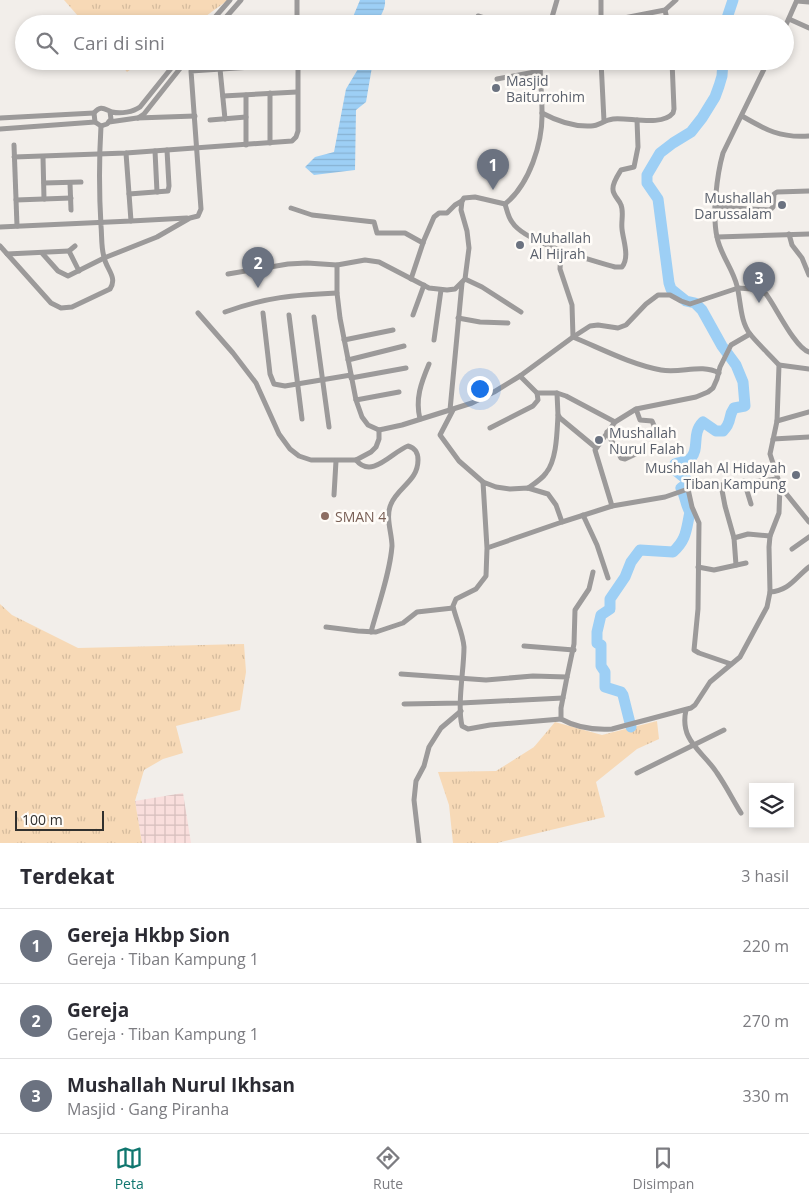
<!DOCTYPE html>
<html lang="id">
<meta charset="utf-8">
<style>
body{margin:0;font-family:"Open Sans",sans-serif;background:#f2f2f3;color:#2b2b33}
.controls{position:absolute;right:15px;bottom:15px;display:grid;overflow:hidden;border-radius:0px;box-shadow:0 2px 8px #0003}
.controls button{width:45px;height:45px;display:grid;place-items:center;padding:0;border:0;border-bottom:1px solid #e1e1e2;background:#fff;color:#2b2b33;font:25px sans-serif}
.scale{position:absolute;left:15px;bottom:12px;width:89px;box-sizing:border-box;padding-left:5px;border:2px solid #31302e;border-top:0;font-size:14px;line-height:18px;white-space:nowrap;color:#31302e;-webkit-text-stroke:4px #fffcf8;paint-order:stroke}
.you{position:absolute;left:479px;top:388px;width:18px;height:18px;margin:-12px;border:4px solid #fff;border-radius:50%;background:#1a73e8;box-shadow:0 0 0 8px #1a73e833}
.badge{display:grid;place-items:center;width:32px;height:32px;border-radius:50%;background:#0f766e;color:#fff;font-size:16px;font-weight:700}
.pin{position:absolute;translate:-50% -41px;filter:drop-shadow(0 1px 2px #0008)}
.pin::after{content:'';position:absolute;top:26px;width:18px;height:15px;background:inherit;clip-path:polygon(0 0,100% 0,50% 100%)}
.list{margin:0;padding:0;list-style:none}
h2{display:flex;justify-content:space-between;align-items:center;height:65px;margin:0;padding:0 20px;font-size:21px}
h2 small{font-size:16px;font-weight:400;color:#7c7c81}
.list li{display:grid;grid-template-columns:32px 1fr auto;gap:15px;align-items:center;box-sizing:border-box;height:75px;padding:0 20px;border-top:1px solid #e1e1e2}
.list b{display:block;font-size:19px;white-space:nowrap}
.list p{margin:0;font-size:16px;white-space:nowrap;color:#7c7c81}
.list em{font-size:16px;font-style:normal;color:#7c7c81}
.icon{flex:none;width:28px;height:28px;fill:none;stroke:currentColor;stroke-width:2;stroke-linecap:round;stroke-linejoin:round}
.map{position:relative;flex:none;width:809px;height:843px;overflow:hidden}
.search{position:absolute;background:#fff;box-shadow:0 2px 8px #0003;left:15px;right:15px;top:15px;height:55px;display:flex;align-items:center;gap:12px;box-sizing:border-box;padding:0 18px;border-radius:28px;color:#7c7c81;font-size:19px}
.sheet{height:290px;background:#fff}
nav{display:flex;justify-content:space-around;align-items:center;box-sizing:border-box;height:70px;border-top:1px solid #e1e1e2;background:#fff;font-size:14px;color:#7c7c81}
nav a{display:grid;justify-items:center;gap:2px}
nav .on{color:#0f766e}
.map>svg:first-child{display:block}
.industrial{fill:url(#industrial-grid)}
.grass{fill:url(#grass-tufts)}
.water{fill:url(#water-rules)}
.lines{fill:none;stroke-linecap:round;stroke-linejoin:round}
.river{stroke:#9dcff5;stroke-width:11}
.street{stroke:#9c9a9a;stroke-width:5}
.worship-dot{fill:#6b7280;stroke:#fffcf8;stroke-width:2}
.education-dot{fill:#8d6e63;stroke:#fffcf8;stroke-width:2}
.labels{text-anchor:middle;dominant-baseline:central;stroke-width:5;stroke-linejoin:round;paint-order:stroke}
.worship-label{font-size:14px;fill:#5b616d;stroke:#fffcf8;text-anchor:start}
.education-label{font-size:14px;fill:#785e54;stroke:#fffcf8;text-anchor:start}
</style>
<div class="map">
<svg width="809" height="843" viewBox="0 0 809 843">
<defs>
<pattern id="industrial-grid" width="8" height="8" patternUnits="userSpaceOnUse" patternTransform="scale(1.25)"><rect width="8" height="8" fill="#f9dedc"/><path d="M0 4h8M4 0v8" fill="none" stroke="#d6bfbd"/></pattern>
<pattern id="grass-tufts" width="24" height="20" patternUnits="userSpaceOnUse" patternTransform="scale(1.25)"><rect width="24" height="20" fill="#f7d9b6"/><path d="M3 7l-1-3M5 7V3M7 7l1-3M15 17l-1-3M17 17v-4M19 17l1-3" fill="none" stroke="#d4bb9d"/></pattern>
<pattern id="water-rules" width="6" height="5" patternUnits="userSpaceOnUse" patternTransform="scale(1.25)"><rect width="6" height="5" fill="#9dcff5"/><path d="M0 2.5h6" fill="none" stroke="#88b2d2"/></pattern>
</defs>
<rect width="100%" height="100%" fill="#f2eeea"/>
<polygon class="industrial" points="183,793 191,843 142,843 135,801"/>
<g class="grass">
<polygon points="64,0 228,0 195,24 85,24"/>
<polygon points="118,61 142,61 127,72"/>
<polygon points="0,604 12,615 78,648 244,644 246,672 240,710 176,726 183,753 163,759 144,770 135,801 142,843 0,843"/>
<polygon points="657,721 659,739 637,749 596,782 605,817 497,843 453,843 449,805 438,772 496,771 534,747 555,722 602,735"/>
</g>
<g class="water">
<path d="M360 0H385C386 9 380 15 378 24H350Z"/>
<polygon points="354,61 373,61 366,102 356,110 355,170 314,175 305,167 315,157 334,152 346,89 358,69"/>
</g>
<g class="lines">
<g class="river">
<polyline points="725,24 733,0"/>
<path d="M631 727 623 695 621 692 605 687V672L601 666V645L597 643V632L601 615 610 609V599L625 577 631 562 640 550 673 552C687 539 686 530 690 512 685 504 686 497 681 488L688 483 686 479 675 470V464C679 462 687 462 691 458 700 448 691 434 703 422L716 431H723C733 421 727 418 734 408L745 406 743 382 736 365 722 346 702 310 695 303 686 301 671 289 669 283 658 199 647 183V175L660 153 673 143 691 132 702 118 715 97 719 86 722 76 723 61"/>
</g>
<g class="street">
<polyline points="601,0 601,24"/>
<polyline points="797,1 809,2"/>
<polyline points="665,10 668,24"/>
<polyline points="478,16 503,24"/>
<polyline points="553,18 577,21 624,18 665,10 676,0"/>
<polyline points="789,19 809,28"/>
<polyline points="209,24 230,0"/>
<polyline points="220,24 241,0"/>
<polyline points="297,24 297,0"/>
<polyline points="550,24 557,0"/>
<polyline points="785,27 797,0"/>
<polyline points="601,61 604,121"/>
<polyline points="220,69 225,119"/>
<polyline points="497,79 540,71"/>
<polyline points="270,93 270,143"/>
<polyline points="246,95 246,145"/>
<polyline points="223,96 297,92"/>
<path d="M110 112 111 119 107 124 101 126 95 122 94 113C101 105 104 109 112 112 121 114 133 112 140 107L177 61"/>
<path d="M542 113C557 121 574 127 591 126 599 126 604 120 613 119 628 117 662 127 673 113L674 109 672 61"/>
<path d="M742 116C766 130 780 138 809 136"/>
<polyline points="0,118 94,113"/>
<polyline points="138,118 144,114 186,61"/>
<polyline points="210,120 246,117"/>
<polyline points="109,122 137,118 195,116"/>
<polyline points="0,129 95,122"/>
<polyline points="14,145 17,226"/>
<polyline points="155,151 157,192"/>
<polyline points="14,157 126,153 292,141 296,137 298,131 298,62"/>
<polyline points="43,157 44,199"/>
<polyline points="44,183 81,182"/>
<polyline points="70,183 71,210"/>
<polyline points="129,194 168,191 169,186 167,150"/>
<polyline points="16,200 71,198"/>
<path d="M505 204C507 210 508 217 512 222 525 243 591 260 615 267H622C630 257 623 240 622 229 621 221 624 212 621 205 619 199 612 195 613 188 613 182 618 175 621 170L634 167 638 147 637 120"/>
<polyline points="715,207 770,210 773,207 774,194 777,192 809,191"/>
<polyline points="291,208 312,215 374,222 377,233 405,233 423,243"/>
<polyline points="131,221 187,218"/>
<polyline points="0,227 131,221 126,153"/>
<polyline points="789,234 792,245 802,258 809,275"/>
<polyline points="717,237 809,234"/>
<path d="M0 246 51 303 61 308 72 307 110 289C118 277 106 269 104 257 101 247 102 236 101 226 99 192 99 159 101 126"/>
<polyline points="75,246 69,251 79,271"/>
<path d="M561 251 560 269 572 305 573 337C602 349 630 364 661 370 681 374 701 363 719 373"/>
<polyline points="42,253 58,271 68,276 104,258 157,237 190,218 198,216 201,209 191,71 298,64"/>
<polyline points="7,254 69,251"/>
<path d="M337 265V293L340 318 356 400 362 417 368 425 379 430 402 425 472 403 494 392 520 376 573 337 590 326 598 325 618 328 626 325 646 304 658 295H670L681 301 690 304 738 288 752 289 766 294C776 307 795 348 809 352"/>
<path d="M228 274 288 264 307 263 337 265 365 260 379 262 429 288 447 290 455 289 465 279 469 248 467 231 461 210 462 201 464 198 475 197 505 204C529 185 543 143 542 112 542 95 540 78 540 61"/>
<polyline points="411,279 424,240 434,217 439,213 447,213 455,205 462,201"/>
<polyline points="465,279 482,287 521,312"/>
<path d="M225 312C266 297 294 295 337 293"/>
<polyline points="198,313 233,353 256,383 279,434 290,449 299,456 311,460 356,460 371,452 376,447 379,439 379,430"/>
<polyline points="263,313 270,374 274,384 285,386 351,375"/>
<polyline points="289,315 302,419"/>
<polyline points="413,315 424,285"/>
<polyline points="314,317 329,427"/>
<polyline points="458,318 480,322 508,323"/>
<polyline points="344,340 393,330"/>
<polyline points="434,340 441,290"/>
<polyline points="348,360 404,346"/>
<polyline points="779,365 809,369"/>
<polyline points="520,376 537,393 557,393 566,396 615,422"/>
<polyline points="351,378 406,368"/>
<polyline points="557,393 558,415 560,418 595,447"/>
<polyline points="356,400 399,392"/>
<polyline points="636,409 640,420 652,421 659,437"/>
<polyline points="450,410 462,283"/>
<polyline points="453,410 440,435 459,461 483,482"/>
<path d="M420 419C415 399 421 383 429 364"/>
<polyline points="777,421 809,412"/>
<polyline points="490,428 533,406 538,400 537,393"/>
<polyline points="607,432 621,458 625,459 642,451"/>
<polyline points="773,439 809,437"/>
<path d="M356 460C372 480 393 451 408 446 415 448 418 452 418 460 418 481 398 487 391 504 385 517 392 533 392 546 390 573 378 606 371 632"/>
<polyline points="744,481 751,504"/>
<polyline points="721,485 725,506 734,538"/>
<polyline points="780,486 809,522"/>
<path d="M528 488C534 484 542 479 546 473 557 460 557 431 558 415"/>
<polyline points="688,489 692,507 699,523 698,609 694,650 699,653 731,664"/>
<polyline points="334,495 336,461"/>
<polyline points="612,506 595,450 615,422 636,409 696,397 708,392 713,388 717,379 720,367 731,345 750,334"/>
<polyline points="583,515 597,545 608,578"/>
<polyline points="562,522 612,506 665,497 688,489 777,479"/>
<path d="M487 548 562 522 556 505 548 494 528 488 510 489 496 487 483 482 487 548 486 576 476 589 456 599 453 606C456 620 463 633 464 647 464 670 457 704 462 726L468 729 490 725 561 719"/>
<polyline points="792,549 809,537"/>
<polyline points="736,565 734,538 748,534 770,536"/>
<polyline points="698,567 714,570 746,563"/>
<path d="M770 592C789 591 795 578 809 567"/>
<polyline points="326,627 358,631 376,632 403,623 417,612 453,608"/>
<polyline points="524,646 574,650"/>
<path d="M401 674 486 680 533 676 567 677 561 708V719C577 728 595 730 612 729L691 708 695 705 710 682 740 657 767 607 770 592 769 547 770 536 779 513 780 485 770 454 777 421 779 365C770 355 759 345 750 334 740 321 741 302 737 286 733 269 720 254 717 237 712 215 717 174 723 153L768 61"/>
<polyline points="567,677 574,644 575,610 589,589 593,572"/>
<polyline points="404,704 461,703 563,698"/>
<path d="M686 710C679 741 703 751 717 773 726 786 733 800 741 813"/>
<polyline points="637,773 724,730"/>
<polyline points="419,843 414,800 416,781 424,766 429,747 441,728 461,711"/>
</g>
</g>
<g class="worship-dot">
<circle cx="496" cy="88" r="5"/>
<circle cx="782" cy="205" r="5"/>
<circle cx="520" cy="245" r="5"/>
<circle cx="599" cy="440" r="5"/>
<circle cx="796" cy="475" r="5"/>
</g>
<circle class="education-dot" cx="325" cy="516" r="5"/>
<g class="labels">
<g class="worship-label">
<text x="506" y="80">Masjid<tspan x="506" dy="16">Baiturrohim</tspan></text>
<text x="772" y="197" text-anchor="end">Mushallah<tspan x="772" dy="16">Darussalam</tspan></text>
<text x="530" y="237">Muhallah<tspan x="530" dy="16">Al Hijrah</tspan></text>
<text x="609" y="432">Mushallah<tspan x="609" dy="16">Nurul Falah</tspan></text>
<text x="786" y="467" text-anchor="end">Mushallah Al Hidayah<tspan x="786" dy="16">Tiban Kampung</tspan></text>
</g>
<g class="education-label">
<text x="335" y="516">SMAN 4</text>
</g>
</g>
</svg>
<div class="controls">
<button><svg class="icon" aria-label="layers" viewBox="0 0 24 24"><path d="M12 4l9 5-9 5-9-5zM3 14l9 5 9-5"/></svg></button>
</div>
<div class="scale">100 m</div>
<div class="you"></div>
<div class="pin badge" style="left:493px;top:190px;background:#6b7280">1</div>
<div class="pin badge" style="left:258px;top:288px;background:#6b7280">2</div>
<div class="pin badge" style="left:759px;top:303px;background:#6b7280">3</div>
<div class="search"><svg class="icon" aria-label="search" viewBox="0 0 24 24"><circle cx="10" cy="10" r="6"/><path d="M15 15l6 6"/></svg>Cari di sini</div>
</div>
<section class="sheet">
<h2>Terdekat<small>3 hasil</small></h2>
<ul class="list">
<li><span class="badge" style="background:#6b7280">1</span><div><b>Gereja Hkbp Sion</b><p>Gereja · Tiban Kampung 1</p></div><em>220 m</em></li>
<li><span class="badge" style="background:#6b7280">2</span><div><b>Gereja</b><p>Gereja · Tiban Kampung 1</p></div><em>270 m</em></li>
<li><span class="badge" style="background:#6b7280">3</span><div><b>Mushallah Nurul Ikhsan</b><p>Masjid · Gang Piranha</p></div><em>330 m</em></li>
</ul>
</section>
<nav>
<a class="on"><svg class="icon" aria-label="map" viewBox="0 0 24 24"><path d="M3 6l6-2 6 2 6-2v14l-6 2-6-2-6 2zM9 4v14M15 6v14"/></svg>Peta</a>
<a><svg class="icon" aria-label="directions" viewBox="0 0 24 24"><path d="M12 3l9 9-9 9-9-9zM9 14v-3h6M13 9l2 2-2 2"/></svg>Rute</a>
<a><svg class="icon" aria-label="saved" viewBox="0 0 24 24"><path d="M7 4h10v16l-5-4-5 4z"/></svg>Disimpan</a>
</nav>
